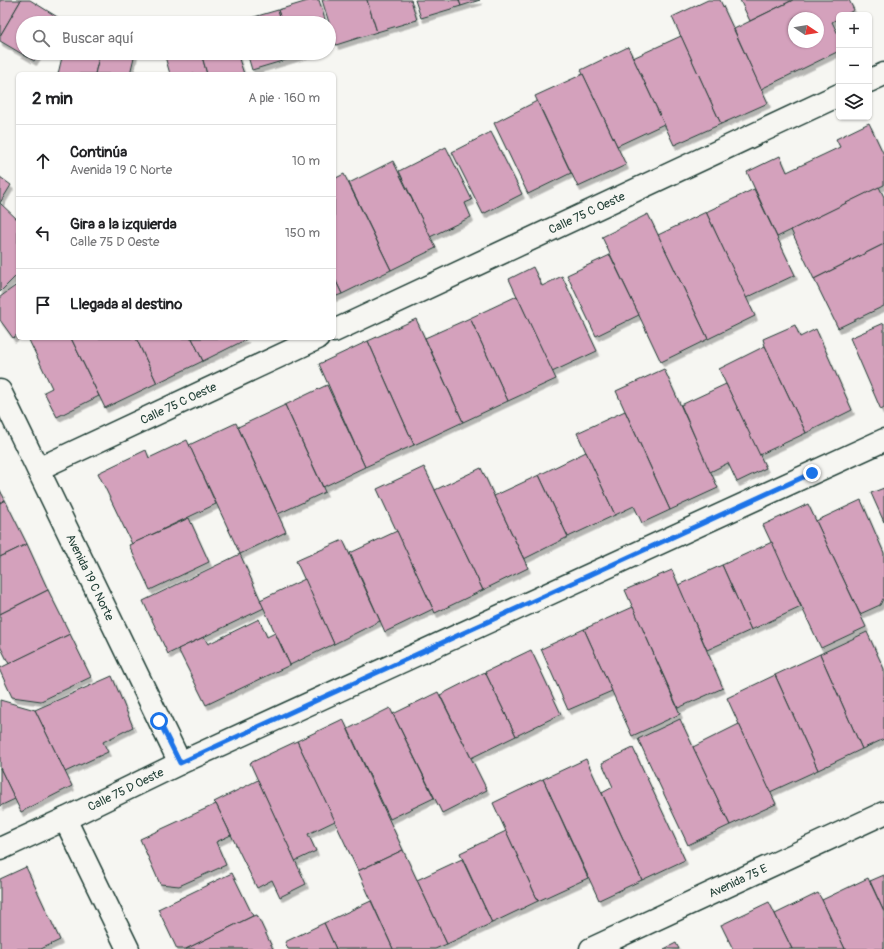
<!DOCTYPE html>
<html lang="es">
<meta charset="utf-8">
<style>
body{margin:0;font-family:Pangolin,sans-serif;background:#f2f2f2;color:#202124}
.controls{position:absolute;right:12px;top:12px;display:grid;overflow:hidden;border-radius:6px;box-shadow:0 1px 3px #0004}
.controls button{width:36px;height:36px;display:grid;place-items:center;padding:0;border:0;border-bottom:1px solid #e0e0e0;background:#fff;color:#202124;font:20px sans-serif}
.compass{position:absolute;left:788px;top:12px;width:36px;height:36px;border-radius:50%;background:#fff;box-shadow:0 1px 3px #0004;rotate:102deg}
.stop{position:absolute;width:12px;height:12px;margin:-9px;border:3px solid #1a73e8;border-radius:50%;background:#fff}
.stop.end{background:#1a73e8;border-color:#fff;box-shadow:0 1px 4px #0008}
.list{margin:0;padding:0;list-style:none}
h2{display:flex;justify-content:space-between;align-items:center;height:52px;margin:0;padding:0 16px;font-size:17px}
h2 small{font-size:13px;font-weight:400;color:#757577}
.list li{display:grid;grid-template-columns:26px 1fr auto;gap:12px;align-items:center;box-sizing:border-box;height:72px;padding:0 16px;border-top:1px solid #e0e0e0}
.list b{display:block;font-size:15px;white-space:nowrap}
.list p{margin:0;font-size:13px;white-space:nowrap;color:#757577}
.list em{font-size:13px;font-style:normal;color:#757577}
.icon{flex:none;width:22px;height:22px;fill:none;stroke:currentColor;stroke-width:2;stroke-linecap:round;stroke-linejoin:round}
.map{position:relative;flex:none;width:884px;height:949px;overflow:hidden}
.search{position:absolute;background:#fff;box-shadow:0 1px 3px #0004;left:16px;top:16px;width:320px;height:44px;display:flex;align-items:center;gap:10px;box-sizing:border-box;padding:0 14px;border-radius:22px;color:#757577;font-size:15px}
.panel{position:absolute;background:#fff;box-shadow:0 1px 3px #0004;left:16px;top:72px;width:320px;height:268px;border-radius:6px}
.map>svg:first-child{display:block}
.building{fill:#d4a1bc;stroke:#1f3d34;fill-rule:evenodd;filter:url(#shadow)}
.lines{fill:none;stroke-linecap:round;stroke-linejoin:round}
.street-casing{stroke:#1f3d34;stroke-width:25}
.street{stroke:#f6f6f2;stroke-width:22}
.route{stroke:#1a73e8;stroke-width:5}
.labels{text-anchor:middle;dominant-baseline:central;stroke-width:3;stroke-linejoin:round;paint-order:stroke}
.street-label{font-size:12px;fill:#1f3d34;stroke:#f6f6f2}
</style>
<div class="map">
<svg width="884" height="949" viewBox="0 0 884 949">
<defs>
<filter id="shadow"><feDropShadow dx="2.5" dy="4.5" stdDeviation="0" flood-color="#0004"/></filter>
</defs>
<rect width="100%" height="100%" fill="#f6f6f2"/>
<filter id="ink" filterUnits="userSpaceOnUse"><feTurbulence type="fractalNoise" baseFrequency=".025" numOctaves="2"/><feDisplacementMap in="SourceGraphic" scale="8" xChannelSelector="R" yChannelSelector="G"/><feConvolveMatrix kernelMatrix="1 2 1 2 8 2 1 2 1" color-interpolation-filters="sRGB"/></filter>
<g filter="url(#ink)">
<g class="building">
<polygon points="0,0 21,0 0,36"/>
<polygon points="21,0 30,0 59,18 56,23 23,23 23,53 39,53 34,61 0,41 0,36"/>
<polygon points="311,0 319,0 326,23 282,23 278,10"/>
<polygon points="322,0 367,0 377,32 336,45"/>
<polygon points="367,0 411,0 417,20 377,32"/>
<polygon points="415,0 459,0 461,6 421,18"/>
<polygon points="459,0 480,0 461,6"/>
<polygon points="708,0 720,0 768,103 721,124 672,17"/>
<polygon points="740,0 793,0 750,21"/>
<path d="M793 0H849L854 10 845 15H839V18L832 22 839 36V51L761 89 734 29ZM794 18H818V42H794Z"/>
<polygon points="278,10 282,23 237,23 237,22"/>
<polygon points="681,36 721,124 674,145 633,58"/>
<polygon points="628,47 664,124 617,146 581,70"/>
<polygon points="63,53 100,53 95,74 58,74"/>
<polygon points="100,53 135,53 130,74 95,74"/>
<polygon points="164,53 201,53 207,74 170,74"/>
<polygon points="201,53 237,53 244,74 207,74"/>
<polygon points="247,53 291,53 292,58 252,70"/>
<polygon points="291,53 308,53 292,58"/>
<polygon points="583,74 626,165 578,187 535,96"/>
<polygon points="537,101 571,173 528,194 494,123"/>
<polygon points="869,123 884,155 884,185 777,237 747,172 780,156 787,172 840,147 836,139"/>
<polygon points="491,132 522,194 483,214 452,152"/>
<polygon points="446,147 472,200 465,203 471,217 430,237 399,171"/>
<polygon points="393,161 436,248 391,270 349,183"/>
<polygon points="344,174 391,270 342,294 334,277 334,179"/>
<polygon points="0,177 11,185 0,203"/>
<polygon points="879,187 884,197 884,244 814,279 791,230"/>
<polygon points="754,189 795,275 746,298 706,212"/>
<polygon points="0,203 18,220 18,274 0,292"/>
<polygon points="706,212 755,316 708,339 658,235"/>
<polygon points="648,214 708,339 661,362 602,237"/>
<polygon points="884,244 884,306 838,328 814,279"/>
<polygon points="610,255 639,315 596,336 567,275"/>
<polygon points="533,267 542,286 562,276 597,351 552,372 509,279"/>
<polygon points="334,277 342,294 334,297"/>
<polygon points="18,284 18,334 13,338 0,320 0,297"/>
<polygon points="517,296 556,379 508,401 470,318"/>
<polygon points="470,318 508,401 463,422 425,338"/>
<polygon points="416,319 463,422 414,445 368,341"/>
<polygon points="884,323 884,408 881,410 850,338"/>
<polygon points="795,325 800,337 816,329 852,410 806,433 765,346 763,339"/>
<polygon points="28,338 71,338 99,396 57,417 44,392 52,388"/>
<polygon points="71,338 136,338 157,383 105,408"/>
<polygon points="136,338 192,338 203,361 157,383"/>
<polygon points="192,338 246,338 247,339 203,361"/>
<polygon points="368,341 414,445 365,467 319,364"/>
<polygon points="765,346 806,433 759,455 719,369"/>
<polygon points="664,369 718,488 670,510 616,391"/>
<polygon points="726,384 766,468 737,482 728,463 710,472 681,405"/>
<polygon points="327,385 365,467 323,487 285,405"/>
<polygon points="285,405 325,492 278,514 238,427"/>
<polygon points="625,411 670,510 642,523 634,506 615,515 577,433"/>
<polygon points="236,423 286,532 240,554 189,445"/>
<polygon points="187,440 216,504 132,544 98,473 146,450 149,458"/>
<polygon points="586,452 615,515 568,537 539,475"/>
<polygon points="424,467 483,590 435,613 377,489"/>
<polygon points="481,468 528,568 483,590 435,490"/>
<polygon points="539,475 568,537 524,559 494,496"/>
<polygon points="884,488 884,522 871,493"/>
<polygon points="0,490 5,500 0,503"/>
<polygon points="5,500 27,544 0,557 0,503"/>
<polygon points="861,500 884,553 884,597 880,605 860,614 816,521"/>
<polygon points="808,504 866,627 821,648 763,525"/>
<polygon points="189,518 209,562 150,590 129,545"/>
<polygon points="397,531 433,609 385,632 350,553"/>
<polygon points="343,540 380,621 334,644 296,561"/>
<polygon points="772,542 801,607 751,630 722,565"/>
<polygon points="27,544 48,590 0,614 0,557"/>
<polygon points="240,554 264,608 168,654 143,601"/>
<polygon points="722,565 751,630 707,650 678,585"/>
<polygon points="672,570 723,688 678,708 625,590"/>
<polygon points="305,579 334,644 290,665 260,600"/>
<polygon points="48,590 70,634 9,664 0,646 0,614"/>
<polygon points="633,607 680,714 632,736 584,629"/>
<polygon points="259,619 267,637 275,633 290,665 206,705 178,649 204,637 208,644"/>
<polygon points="584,629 612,691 568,710 541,649"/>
<polygon points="867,632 884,669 884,739 862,749 820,654"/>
<polygon points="70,634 91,677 41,701 12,697 0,671 0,668"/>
<polygon points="531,650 561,714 516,736 485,672"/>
<polygon points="820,654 862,749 818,770 775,675"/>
<polygon points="485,672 516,736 471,758 440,695"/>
<polygon points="775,675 818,770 770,792 727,698"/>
<polygon points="112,676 133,727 103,742 108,752 65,772 35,710"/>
<polygon points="438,692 487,790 442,813 393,714"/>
<polygon points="0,700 35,710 72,786 21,812 0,768"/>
<polygon points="390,708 434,798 390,819 348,729"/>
<polygon points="343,719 403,850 358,871 297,741"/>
<polygon points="680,719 730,825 688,845 638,739"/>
<polygon points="739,724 776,804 730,825 693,747"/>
<polygon points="297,741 335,821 308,834 316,851 295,861 250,763"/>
<polygon points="633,748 685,860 642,880 602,793 613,787 602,763"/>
<polygon points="586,759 642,880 599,900 543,779"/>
<polygon points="0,768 15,799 0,806"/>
<polygon points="543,779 588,878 538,901 493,803"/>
<polygon points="258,780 306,884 280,897 272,880 257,888 216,804 214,802"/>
<polygon points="216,804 231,835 216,842 226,865 179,886 160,884 140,839"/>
<polygon points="506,831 538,901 492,923 460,853"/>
<polygon points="403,850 447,944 435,949 393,949 358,871"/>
<polygon points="462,859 492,923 447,944 417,880"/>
<polygon points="26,867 60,940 41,949 0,949 0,879"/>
<polygon points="232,873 253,916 186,949 177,949 158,909"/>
<polygon points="884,875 884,912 870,881"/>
<polygon points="868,878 884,912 884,949 845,949 822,900"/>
<polygon points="818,893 822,900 845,949 792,949 775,914"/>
<polygon points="371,901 393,949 336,949 324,923"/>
<polygon points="769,902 792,949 733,949 721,925"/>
<polygon points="257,915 273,949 186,949 253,916"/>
<polygon points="324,923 336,949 288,949 285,942"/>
<polygon points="676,943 679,949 664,949"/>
</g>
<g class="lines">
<defs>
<g id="street">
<polyline points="869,81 884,74"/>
<path id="s1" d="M334 331 839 95"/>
<path id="s2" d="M0 391 180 763"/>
<path id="s3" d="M38 469 318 338"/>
<polyline points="65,819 128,949"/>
<path id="s4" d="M0 849 65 819 180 763 884 440"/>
<path id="s5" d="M591 949 884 813"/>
</g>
</defs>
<use href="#street" class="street-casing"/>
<use href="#street" class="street"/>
</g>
</g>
<g class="lines" filter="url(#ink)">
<polyline class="route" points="159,721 180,763 812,473"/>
</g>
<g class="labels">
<g class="street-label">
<text stroke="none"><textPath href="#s1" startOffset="279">Calle 75 C Oeste</textPath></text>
<text stroke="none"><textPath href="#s3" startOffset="155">Calle 75 C Oeste</textPath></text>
<text stroke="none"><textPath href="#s2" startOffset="207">Avenida 19 C Norte</textPath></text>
<text stroke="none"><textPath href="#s4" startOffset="139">Calle 75 D Oeste</textPath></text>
<text stroke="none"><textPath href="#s5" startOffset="162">Avenida 75 E</textPath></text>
</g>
</g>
</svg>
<div class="controls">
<button>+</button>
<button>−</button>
<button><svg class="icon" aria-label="layers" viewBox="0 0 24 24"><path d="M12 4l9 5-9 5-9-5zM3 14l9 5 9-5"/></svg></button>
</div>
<svg class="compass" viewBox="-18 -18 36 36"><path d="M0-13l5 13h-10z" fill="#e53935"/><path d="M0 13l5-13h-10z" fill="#757577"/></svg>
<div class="stop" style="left:159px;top:721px"></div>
<div class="stop end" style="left:812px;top:473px"></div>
<div class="search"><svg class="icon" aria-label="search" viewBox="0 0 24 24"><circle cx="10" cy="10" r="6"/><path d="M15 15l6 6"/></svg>Buscar aquí</div>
<section class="panel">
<h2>2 min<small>A pie · 160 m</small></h2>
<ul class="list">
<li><svg class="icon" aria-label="ahead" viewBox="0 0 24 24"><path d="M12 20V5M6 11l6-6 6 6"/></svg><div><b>Continúa</b><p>Avenida 19 C Norte</p></div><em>10 m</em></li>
<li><svg class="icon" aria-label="left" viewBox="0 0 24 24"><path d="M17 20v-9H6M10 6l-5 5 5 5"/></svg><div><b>Gira a la izquierda</b><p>Calle 75 D Oeste</p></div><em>150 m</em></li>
<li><svg class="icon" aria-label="arrive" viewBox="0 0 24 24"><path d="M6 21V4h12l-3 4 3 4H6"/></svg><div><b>Llegada al destino</b></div></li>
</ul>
</section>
</div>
